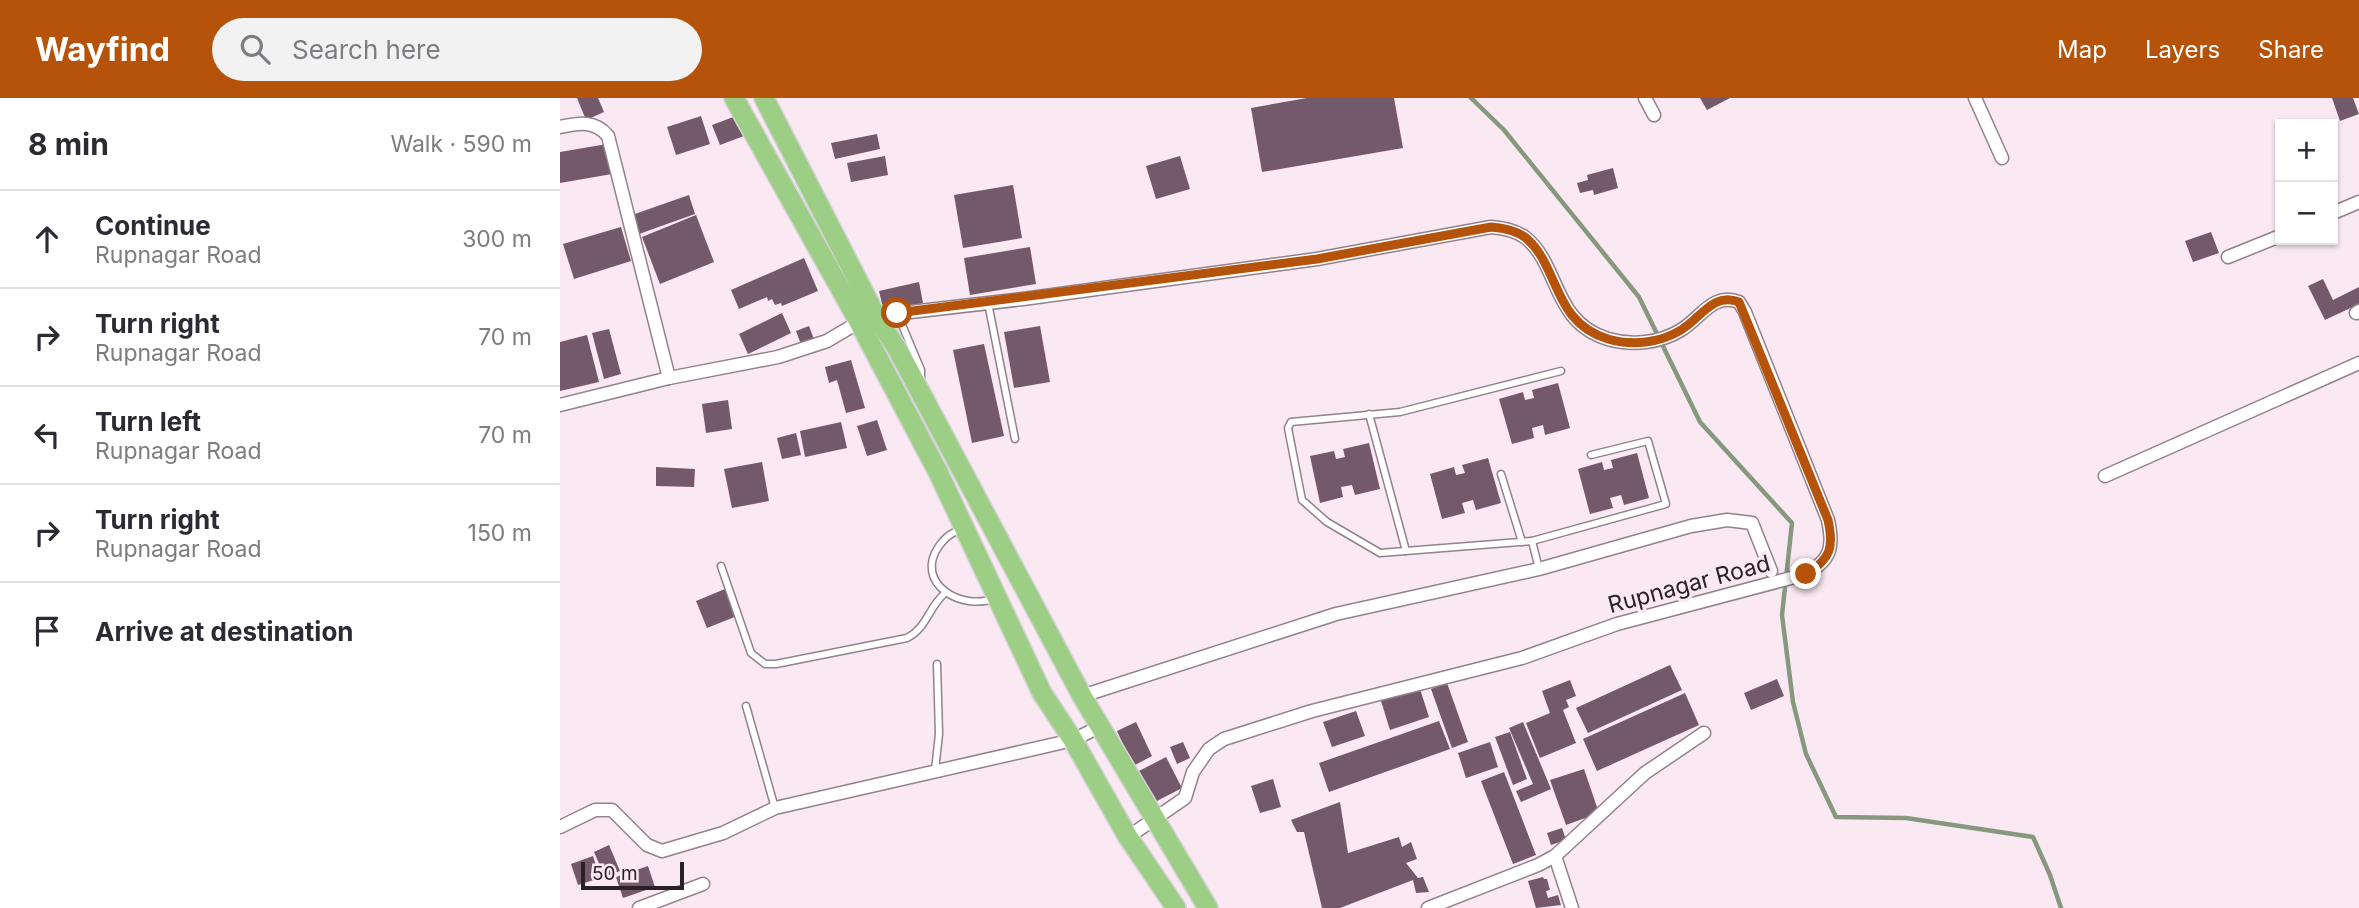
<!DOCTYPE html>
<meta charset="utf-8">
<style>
body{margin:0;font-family:Inter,sans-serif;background:#f2f2f3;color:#2b2b33}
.controls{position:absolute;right:21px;top:21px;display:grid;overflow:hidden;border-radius:0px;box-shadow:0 2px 5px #0004}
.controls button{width:63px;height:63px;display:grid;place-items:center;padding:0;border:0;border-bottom:2px solid #e1e1e2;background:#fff;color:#2b2b33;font:35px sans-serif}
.scale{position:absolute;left:21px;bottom:18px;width:103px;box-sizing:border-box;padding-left:7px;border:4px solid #282126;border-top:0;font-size:19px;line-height:24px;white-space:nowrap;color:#282126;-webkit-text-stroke:5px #fae8f3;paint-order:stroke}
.stop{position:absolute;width:21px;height:21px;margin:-16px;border:5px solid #b45309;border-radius:50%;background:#fff}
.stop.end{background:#b45309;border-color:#fff;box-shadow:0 2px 7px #0008}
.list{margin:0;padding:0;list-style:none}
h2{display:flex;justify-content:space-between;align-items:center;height:91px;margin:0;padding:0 28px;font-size:30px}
h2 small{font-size:23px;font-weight:400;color:#7c7c81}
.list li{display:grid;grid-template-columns:46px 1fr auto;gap:21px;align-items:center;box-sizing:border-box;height:98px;padding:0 28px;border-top:2px solid #e1e1e2}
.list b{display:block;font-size:26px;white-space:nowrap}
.list p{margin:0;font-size:23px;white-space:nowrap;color:#7c7c81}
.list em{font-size:23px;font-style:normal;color:#7c7c81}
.icon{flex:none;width:38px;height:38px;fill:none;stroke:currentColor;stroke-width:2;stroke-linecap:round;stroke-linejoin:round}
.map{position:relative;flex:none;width:1799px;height:810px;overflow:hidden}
header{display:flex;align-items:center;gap:42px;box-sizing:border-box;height:98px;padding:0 35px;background:#b45309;color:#fff}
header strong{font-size:33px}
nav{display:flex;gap:38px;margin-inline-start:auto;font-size:24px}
.search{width:490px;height:63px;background:#f2f2f3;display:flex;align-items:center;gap:18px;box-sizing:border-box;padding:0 24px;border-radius:38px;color:#7c7c81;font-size:26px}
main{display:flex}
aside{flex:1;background:#fff}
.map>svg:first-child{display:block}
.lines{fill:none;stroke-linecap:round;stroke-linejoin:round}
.stream{stroke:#86997f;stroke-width:4.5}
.building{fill:#74596b}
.lane-casing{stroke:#92828c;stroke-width:9}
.street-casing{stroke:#92828c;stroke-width:15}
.primary-casing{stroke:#d4d3d4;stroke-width:22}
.lane{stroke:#fff;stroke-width:6}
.street{stroke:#fff;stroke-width:12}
.primary{stroke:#9cce86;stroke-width:19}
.route{stroke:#b45309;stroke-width:9}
.labels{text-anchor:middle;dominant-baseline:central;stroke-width:7;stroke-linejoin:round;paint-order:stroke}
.street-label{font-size:23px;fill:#282126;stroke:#fae8f3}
</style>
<header>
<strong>Wayfind</strong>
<div class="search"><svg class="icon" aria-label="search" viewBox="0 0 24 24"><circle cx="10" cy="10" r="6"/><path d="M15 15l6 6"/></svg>Search here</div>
<nav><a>Map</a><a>Layers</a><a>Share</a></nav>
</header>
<main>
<aside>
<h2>8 min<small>Walk · 590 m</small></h2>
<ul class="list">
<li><svg class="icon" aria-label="ahead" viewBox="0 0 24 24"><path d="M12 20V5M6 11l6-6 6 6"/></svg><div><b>Continue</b><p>Rupnagar Road</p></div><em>300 m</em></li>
<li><svg class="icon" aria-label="right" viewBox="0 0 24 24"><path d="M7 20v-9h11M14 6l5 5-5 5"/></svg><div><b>Turn right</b><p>Rupnagar Road</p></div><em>70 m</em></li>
<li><svg class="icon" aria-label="left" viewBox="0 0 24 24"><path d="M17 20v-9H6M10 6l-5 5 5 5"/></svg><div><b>Turn left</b><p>Rupnagar Road</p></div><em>70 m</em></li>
<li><svg class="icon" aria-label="right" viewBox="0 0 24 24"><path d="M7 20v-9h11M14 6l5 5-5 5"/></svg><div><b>Turn right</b><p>Rupnagar Road</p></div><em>150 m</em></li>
<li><svg class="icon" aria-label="arrive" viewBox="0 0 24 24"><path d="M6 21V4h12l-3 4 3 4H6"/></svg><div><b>Arrive at destination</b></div></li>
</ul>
</aside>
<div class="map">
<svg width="1799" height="810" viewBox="0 0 1799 810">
<rect width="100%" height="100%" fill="#fae8f3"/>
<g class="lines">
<polyline class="stream" points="911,0 944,32 1079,199 1140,324 1232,425 1222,517 1233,604 1246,656 1276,719 1346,720 1473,739 1490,777 1501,810"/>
</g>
<g class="building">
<polygon points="17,0 38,0 44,14 26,22"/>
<polygon points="747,0 834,0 843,50 702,74 691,10"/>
<polygon points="1140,0 1170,0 1147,12"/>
<polygon points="1772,0 1793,0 1799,16 1780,23"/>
<polygon points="141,18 150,46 116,57 107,29"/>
<polygon points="176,18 184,38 160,47 152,27"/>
<polygon points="317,36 320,51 275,61 271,45"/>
<polygon points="47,46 52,76 0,85 0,54"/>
<polygon points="325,58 328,77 291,84 287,65"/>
<polygon points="620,58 630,91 596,101 586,68"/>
<polygon points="1053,70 1058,90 1034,97 1033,92 1020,95 1017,85 1028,82 1027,77"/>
<polygon points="453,87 462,140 403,150 394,97"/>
<polygon points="129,97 135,116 79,136 72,117"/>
<polygon points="136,117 154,164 100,186 82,139"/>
<polygon points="61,129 71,163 14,181 3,146"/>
<polygon points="1651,134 1659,155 1633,164 1625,143"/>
<polygon points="470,149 476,186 410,197 404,160"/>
<polygon points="244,160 258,193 222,208 221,205 215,207 212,201 208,203 207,199 179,211 171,192"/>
<polygon points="1763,181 1773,202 1799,189 1799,206 1765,222 1748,188"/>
<polygon points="359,184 363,205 324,214 319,193"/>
<polygon points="222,215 231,235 188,256 179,236"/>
<polygon points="249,228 255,244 242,249 236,233"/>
<polygon points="480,228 490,284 454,290 444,234"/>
<polygon points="49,231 61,276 44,281 32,235"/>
<polygon points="27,237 39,284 0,293 0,244"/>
<polygon points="424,246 444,338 412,345 393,252"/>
<polygon points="291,262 305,310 286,315 277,282 269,285 265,269"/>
<polygon points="998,285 1010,330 985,337 983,327 972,330 974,340 952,346 939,301 963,294 965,302 974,300 972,292"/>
<polygon points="168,302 172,331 146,335 142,306"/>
<polygon points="317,322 327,352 307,358 297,328"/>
<polygon points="281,324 287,350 245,359 240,333"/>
<polygon points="236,335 241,357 222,361 217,340"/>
<polygon points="809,345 820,391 795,397 792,387 781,389 783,399 760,405 750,358 774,353 776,361 785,359 783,351"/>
<polygon points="1077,355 1089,400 1064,407 1061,397 1050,400 1053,410 1030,416 1018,371 1042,364 1044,372 1053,370 1051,362"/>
<polygon points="928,360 941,405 916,412 913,402 902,405 905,415 882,421 870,376 894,369 896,377 905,375 902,367"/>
<polygon points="202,364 209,403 172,410 164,371"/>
<polygon points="96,369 135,371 134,389 96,388"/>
<polygon points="165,491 177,518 147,530 136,503"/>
<polygon points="1110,567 1122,592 1028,635 1016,610"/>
<polygon points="1217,581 1224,598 1191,612 1184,595"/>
<polygon points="1010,582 1016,598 1006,602 1009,609 1003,612 1016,645 980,660 966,625 990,615 982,593"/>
<polygon points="887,585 908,644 892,650 871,591"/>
<polygon points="860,591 869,619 830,632 821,603"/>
<polygon points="1125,595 1139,627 1037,673 1023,641"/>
<polygon points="796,613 805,638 772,649 763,624"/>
<polygon points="879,623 890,651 769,694 759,665"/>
<polygon points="576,624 592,658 573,668 557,633"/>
<polygon points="963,624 991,691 961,704 956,693 973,686 949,630"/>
<polygon points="950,634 967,681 953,687 935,639"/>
<polygon points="623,644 630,660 617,666 610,649"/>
<polygon points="930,644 938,669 906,680 898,655"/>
<polygon points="606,659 622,690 595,704 579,673"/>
<polygon points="1024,671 1039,715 1006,727 990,682"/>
<polygon points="944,674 976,757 953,766 921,683"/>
<polygon points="713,681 721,709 700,715 691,688"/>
<polygon points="780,704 788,755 839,739 842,749 851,744 857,761 846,765 858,780 863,779 869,794 856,795 853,782 780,810 762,810 744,734 737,734 731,722"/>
<polygon points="1002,730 1006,742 991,747 987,735"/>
<polygon points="49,747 60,773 45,779 34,754"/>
<polygon points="33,758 40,780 18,787 11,766"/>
<polygon points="88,768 95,789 63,800 56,779"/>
<polygon points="983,779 984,781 987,781 990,792 986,793 988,800 998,797 1001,807 976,810 968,783"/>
</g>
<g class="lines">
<defs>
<g id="lane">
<polyline points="428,205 455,341"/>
<polyline points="337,215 361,272 361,282"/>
<polyline points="1001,273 840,314 731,324 728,330 742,402 767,424 820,455 972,443 1106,406 1088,343 1031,357"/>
<polyline points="809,316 846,453"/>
<polyline points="941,376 962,444"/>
<path d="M395 434C388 437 384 441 379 448 353 485 402 514 435 500"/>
<polyline points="972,443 979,471"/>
<path d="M161 468 191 555 205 566H216L347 540C367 530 368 510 385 495"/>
<polyline points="186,608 215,710"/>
<polyline points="375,672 379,636 377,566"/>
</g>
<g id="street">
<polyline points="1085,0 1094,17"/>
<polyline points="1415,0 1442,60"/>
<path d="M0 29C19 25 35 22 48 38L109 280"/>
<polyline points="1773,115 1799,104"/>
<polyline points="1668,159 1720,138"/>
<polyline points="1796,215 1799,213"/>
<path d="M316 218 463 201 757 161 931 129C943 130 956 132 966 140 1000 168 992 224 1048 241 1072 248 1100 245 1121 232 1141 220 1153 194 1179 204L1185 214 1268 422C1274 449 1271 462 1246 476L1057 526 962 560 752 613 664 641 649 651 633 674 625 700 568 739"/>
<polyline points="0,307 109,280 218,259 267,243 299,224"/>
<polyline points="1545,378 1799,265"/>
<polyline points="522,598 776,516 979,471 1131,428 1167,422 1192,425 1211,473"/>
<polyline points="0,729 35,712 52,712 87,747 102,753 163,735 215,710 513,642 539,629"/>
<polyline points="995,758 1012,810"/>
<polyline points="79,810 143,786"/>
<polyline points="868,810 978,767 995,758 1085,675 1144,635"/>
</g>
<g id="primary">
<polyline points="174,0 299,224 378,374 482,595 513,642 568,739 616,810"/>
<polyline points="204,0 316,218 339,254 522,598 648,810"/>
</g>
</defs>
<use href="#lane" class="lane-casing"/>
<use href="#street" class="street-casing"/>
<use href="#primary" class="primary-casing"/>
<use href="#lane" class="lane"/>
<use href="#street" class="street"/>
<use href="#primary" class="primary"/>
</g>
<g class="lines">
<path class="route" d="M337 215 757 161 931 129C943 130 956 132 966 140 1000 169 992 224 1048 241 1072 248 1100 245 1121 232 1141 220 1153 194 1179 204L1268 422C1274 449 1271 461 1246 476"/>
</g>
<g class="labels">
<g class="street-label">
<text transform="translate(1129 486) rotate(-15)">Rupnagar Road</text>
</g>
</g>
</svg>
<div class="controls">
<button>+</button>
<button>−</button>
</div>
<div class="scale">50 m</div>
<div class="stop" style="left:337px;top:215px"></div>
<div class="stop end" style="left:1246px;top:476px"></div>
</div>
</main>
